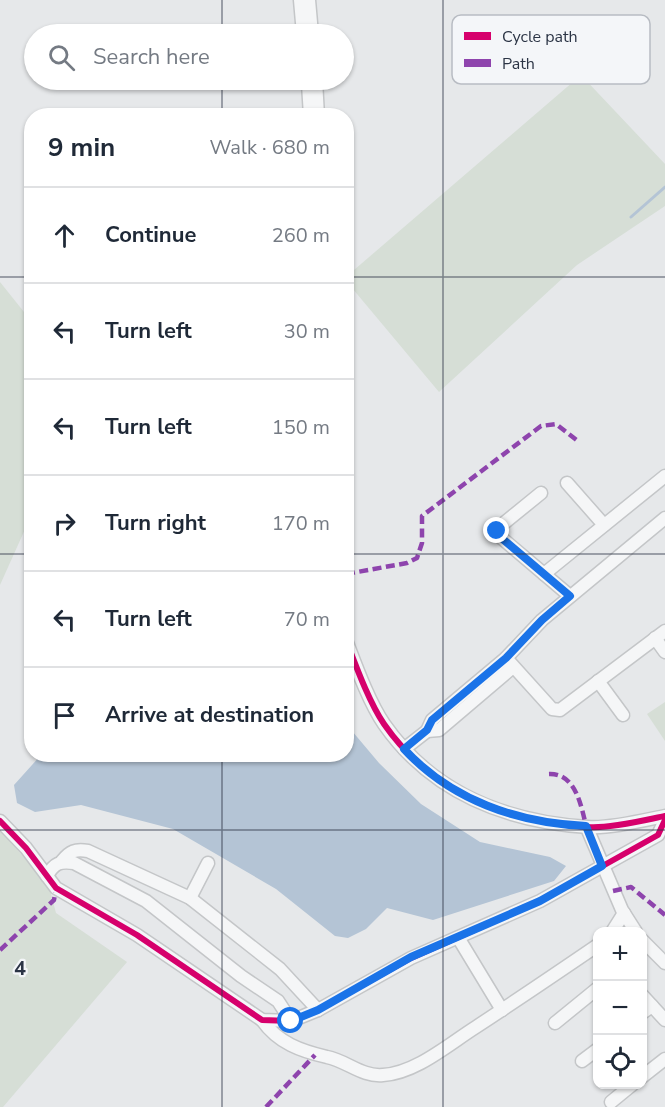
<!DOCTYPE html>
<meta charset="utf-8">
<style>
body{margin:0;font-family:"Nunito Sans",sans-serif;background:#f6f6f7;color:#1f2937}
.controls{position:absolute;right:18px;bottom:18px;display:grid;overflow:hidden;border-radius:12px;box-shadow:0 2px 4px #0004}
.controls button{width:54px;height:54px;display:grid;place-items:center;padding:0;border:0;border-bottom:2px solid #e0e1e3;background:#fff;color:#1f2937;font:30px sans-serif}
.stop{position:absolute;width:18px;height:18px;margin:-14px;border:4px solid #1a73e8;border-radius:50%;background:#fff}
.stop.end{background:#1a73e8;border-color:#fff;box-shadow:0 2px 6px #0008}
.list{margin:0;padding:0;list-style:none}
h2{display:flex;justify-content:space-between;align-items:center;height:78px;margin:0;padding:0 24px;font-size:26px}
h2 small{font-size:20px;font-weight:400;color:#747a83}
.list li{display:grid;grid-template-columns:39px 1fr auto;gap:18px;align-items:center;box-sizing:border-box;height:96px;padding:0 24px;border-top:2px solid #e0e1e3}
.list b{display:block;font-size:22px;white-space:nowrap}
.list em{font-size:20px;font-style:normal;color:#747a83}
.icon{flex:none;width:33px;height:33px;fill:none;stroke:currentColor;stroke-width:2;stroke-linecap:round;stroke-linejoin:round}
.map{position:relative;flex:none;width:665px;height:1107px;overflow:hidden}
.search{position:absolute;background:#fff;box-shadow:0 2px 4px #0004;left:24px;top:24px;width:330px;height:66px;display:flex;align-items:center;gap:15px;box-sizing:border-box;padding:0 21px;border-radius:33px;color:#747a83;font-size:22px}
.panel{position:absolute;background:#fff;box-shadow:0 2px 4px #0004;left:24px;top:108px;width:330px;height:654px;border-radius:24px}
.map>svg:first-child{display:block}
.green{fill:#d6ded6}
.water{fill:#b4c4d5}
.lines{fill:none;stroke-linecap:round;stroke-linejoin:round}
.stream{stroke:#b4c4d5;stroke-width:3}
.minor-casing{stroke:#c4c6c8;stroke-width:15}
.minor{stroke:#f5f6f7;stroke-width:12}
.quiet{stroke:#8e44ad;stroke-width:4.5;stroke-dasharray:9 4.5;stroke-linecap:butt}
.cycleway-casing{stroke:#f4f6f9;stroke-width:10}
.cycleway{stroke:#d6006c;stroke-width:6}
.route{stroke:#1a73e8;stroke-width:8}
.grid{fill:none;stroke:#2b3445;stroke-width:1.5;stroke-opacity:0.55}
.key{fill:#f4f6f9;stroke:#b8bcc3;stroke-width:1.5}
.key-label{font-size:16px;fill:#2b3445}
.grid-label{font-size:20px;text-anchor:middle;font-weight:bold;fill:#2b3445;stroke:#f4f6f9;stroke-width:4.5;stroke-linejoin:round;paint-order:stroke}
</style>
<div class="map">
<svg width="665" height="1107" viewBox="0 0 665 1107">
<rect width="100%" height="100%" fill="#e6e8ea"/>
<g class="green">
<polygon points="581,75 665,164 665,206 577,265 439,392 347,282 347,276"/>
<polygon points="0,282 28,317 31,315 31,516 0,585"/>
<polygon points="665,702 665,741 647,714"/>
<polygon points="0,830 49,886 56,913 127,962 3,1107 0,1107"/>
</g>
<polygon class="water" points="347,725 379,763 421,804 480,842 550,857 566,866 554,881 433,920 387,908 366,929 348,938 335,936 276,889 173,829 81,805 35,812 17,803 14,785 41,755 346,754"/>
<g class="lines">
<polyline class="stream" points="631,217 665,187"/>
<defs>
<g id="minor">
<polyline points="300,0 303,34"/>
<polyline points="309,0 312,34"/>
<polyline points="316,80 318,116"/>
<polyline points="308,84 310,116"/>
<polyline points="567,483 604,525"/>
<polyline points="541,493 498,528 498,535 570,596"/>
<polyline points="544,574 665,476"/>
<polyline points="655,638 665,652"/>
<path d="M346 640C356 666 369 702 384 724 432 793 507 822 588 827 608 829 645 820 665 816"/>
<polyline points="506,658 552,709 560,710 665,631"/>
<polyline points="598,681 623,715"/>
<polyline points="427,731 439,730 513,667"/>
<polyline points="404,749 427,731 432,720 506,658 542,620 665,518"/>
<polyline points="0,821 26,848 56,888 137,935 262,1020 291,1021 318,1010 411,958 540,901 658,835 665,820"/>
<polyline points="587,828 622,910 636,932"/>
<path d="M62 861C70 851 75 849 88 851L190 898 280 969 318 1010"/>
<path d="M47 876C54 863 60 861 74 863L146 901 241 976 278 1001 291 1021"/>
<polyline points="190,898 208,863"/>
<polyline points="612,932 624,913"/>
<polyline points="459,939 502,1010"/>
<polyline points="642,940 665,963"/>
<polyline points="642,995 665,1020"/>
<polyline points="642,1013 652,1006"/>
<path d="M262 1020C278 1043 301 1051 327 1057 347 1061 362 1077 383 1075 416 1073 449 1044 476 1027 517 1000 557 973 598 945"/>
<polyline points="555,1023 598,988"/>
<polyline points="582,1061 598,1049"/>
<polyline points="642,1077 665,1059"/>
<polyline points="611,1102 633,1084"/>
</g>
</defs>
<use href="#minor" class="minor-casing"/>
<use href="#minor" class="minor"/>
<g class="quiet">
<polyline points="346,574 407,563 417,558 422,543 422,516 541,426 556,424 579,442"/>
<path d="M549 774C575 773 581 804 586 826"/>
<polyline points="613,891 631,887 665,915"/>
<polyline points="0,950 54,900 56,888"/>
<polyline points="266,1107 315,1055"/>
</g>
<defs>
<g id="cycleway">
<path d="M346 640C356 666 369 702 384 724 432 793 507 822 588 827 608 829 645 820 665 816"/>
<polyline points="0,821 26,848 56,888 137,935 262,1020 291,1021 318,1010 411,958 540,901 658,835 665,820"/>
</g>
</defs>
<use href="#cycleway" class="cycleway-casing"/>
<use href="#cycleway" class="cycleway"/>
</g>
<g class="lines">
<path class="route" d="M291 1021 318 1010 411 957 540 901 602 866 586 826C517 823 451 800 404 749L427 730 432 720 506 658 542 620 570 596 498 535 497 531"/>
</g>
<path class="grid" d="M222 0V34M443 0V1107M222 80V116M0 277H32M346 277H665M0 554H32M346 554H665M222 754V1107M0 830H665"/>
<rect x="452" y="15" width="198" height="69" rx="9" class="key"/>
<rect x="464" y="32" width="27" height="8" fill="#d6006c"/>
<rect x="464" y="59" width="27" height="8" fill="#8e44ad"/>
<g class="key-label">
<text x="502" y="42">Cycle path</text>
<text x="502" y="69">Path</text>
</g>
<g class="grid-label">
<text x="20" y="975">4</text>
</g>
</svg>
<div class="controls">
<button>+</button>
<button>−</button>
<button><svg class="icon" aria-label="locate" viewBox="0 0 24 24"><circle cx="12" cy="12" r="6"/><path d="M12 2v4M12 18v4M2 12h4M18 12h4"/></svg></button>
</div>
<div class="stop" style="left:291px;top:1021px"></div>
<div class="stop end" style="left:497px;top:531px"></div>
<div class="search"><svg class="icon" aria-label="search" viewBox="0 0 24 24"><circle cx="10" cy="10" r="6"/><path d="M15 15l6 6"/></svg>Search here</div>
<section class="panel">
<h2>9 min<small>Walk · 680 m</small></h2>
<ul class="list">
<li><svg class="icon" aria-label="ahead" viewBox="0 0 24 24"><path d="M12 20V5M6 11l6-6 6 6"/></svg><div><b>Continue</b></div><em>260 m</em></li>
<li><svg class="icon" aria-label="left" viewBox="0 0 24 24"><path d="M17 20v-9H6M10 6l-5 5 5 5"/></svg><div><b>Turn left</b></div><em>30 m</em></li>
<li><svg class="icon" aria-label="left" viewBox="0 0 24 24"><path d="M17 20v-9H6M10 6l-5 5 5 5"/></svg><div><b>Turn left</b></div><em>150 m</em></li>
<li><svg class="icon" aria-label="right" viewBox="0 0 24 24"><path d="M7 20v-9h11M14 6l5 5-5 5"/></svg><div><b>Turn right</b></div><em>170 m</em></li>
<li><svg class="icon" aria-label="left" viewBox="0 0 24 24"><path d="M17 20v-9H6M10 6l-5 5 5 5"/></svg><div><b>Turn left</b></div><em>70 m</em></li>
<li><svg class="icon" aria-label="arrive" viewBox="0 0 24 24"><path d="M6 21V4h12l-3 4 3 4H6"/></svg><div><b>Arrive at destination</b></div></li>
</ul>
</section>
</div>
